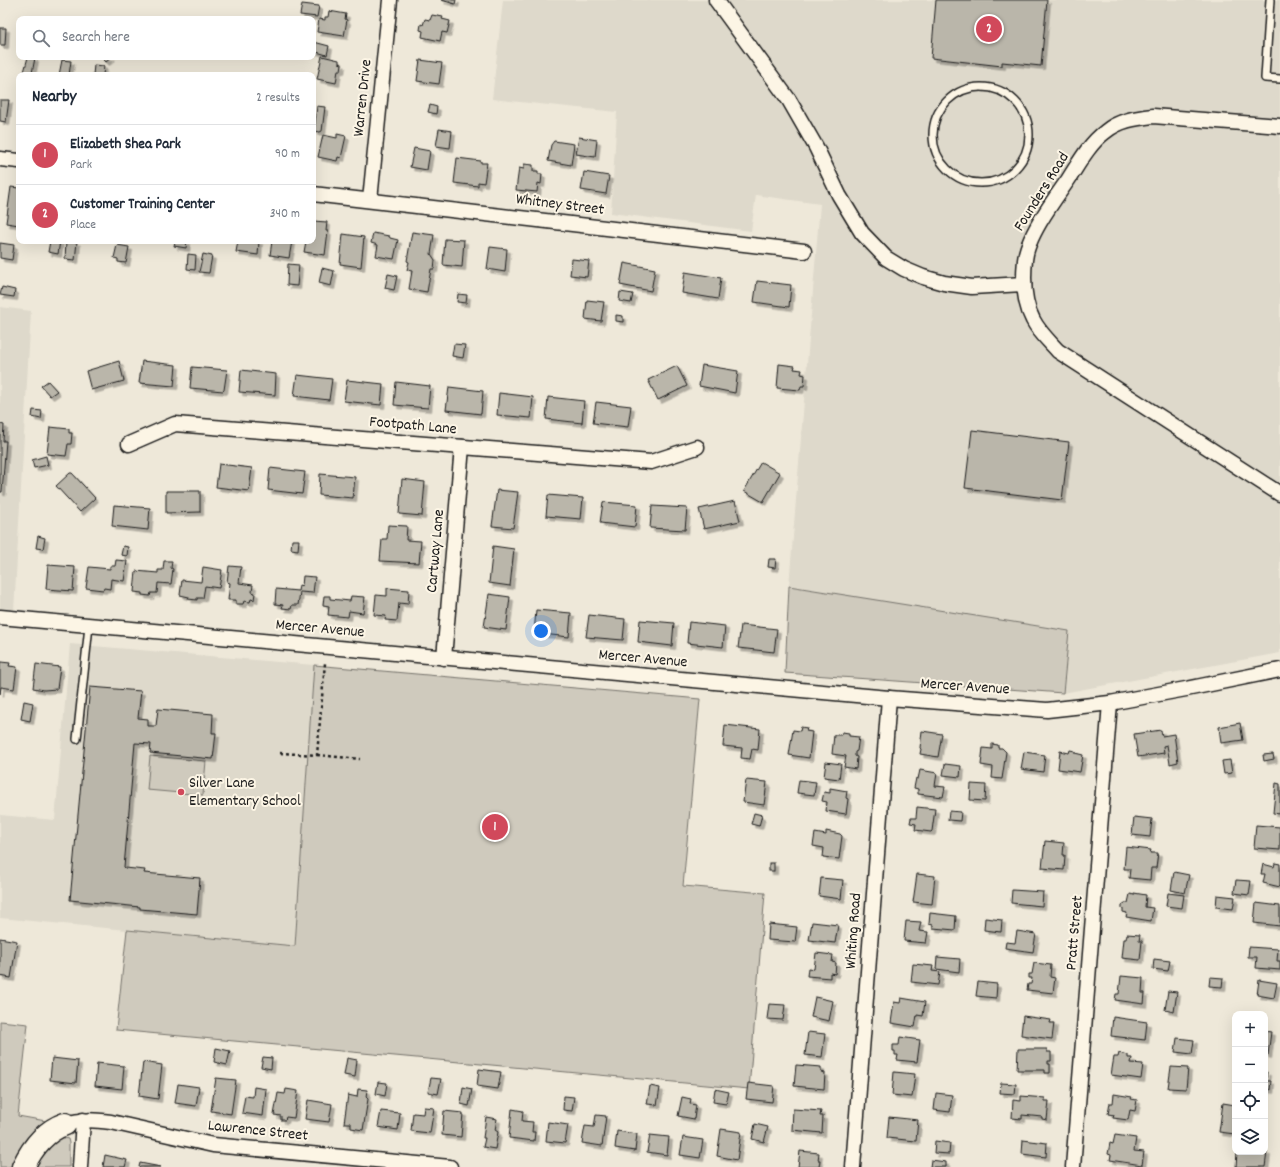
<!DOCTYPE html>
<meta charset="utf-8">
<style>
body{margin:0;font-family:Dekko,sans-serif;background:#f6f6f7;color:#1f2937}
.controls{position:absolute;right:12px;bottom:12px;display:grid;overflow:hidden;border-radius:8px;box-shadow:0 4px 16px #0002}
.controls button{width:36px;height:36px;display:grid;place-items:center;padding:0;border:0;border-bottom:1px solid #e0e1e3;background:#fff;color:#1f2937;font:20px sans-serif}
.you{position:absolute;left:541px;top:631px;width:14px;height:14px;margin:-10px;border:3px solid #fff;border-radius:50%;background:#1a73e8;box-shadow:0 0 0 6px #1a73e833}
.badge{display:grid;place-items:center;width:26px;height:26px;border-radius:50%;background:#d1495b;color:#fff;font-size:13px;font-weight:700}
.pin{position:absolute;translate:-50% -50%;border:2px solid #fff;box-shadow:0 1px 4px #0006}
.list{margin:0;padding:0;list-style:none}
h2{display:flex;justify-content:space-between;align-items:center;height:52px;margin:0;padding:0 16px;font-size:17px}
h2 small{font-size:13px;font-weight:400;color:#747a83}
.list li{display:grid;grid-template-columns:26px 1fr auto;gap:12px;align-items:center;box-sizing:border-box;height:60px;padding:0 16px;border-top:1px solid #e0e1e3}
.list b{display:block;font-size:15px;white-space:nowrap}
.list p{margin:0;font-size:13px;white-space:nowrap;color:#747a83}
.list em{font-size:13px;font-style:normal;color:#747a83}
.icon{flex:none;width:22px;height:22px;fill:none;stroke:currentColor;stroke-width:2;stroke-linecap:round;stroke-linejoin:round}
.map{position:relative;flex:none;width:1280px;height:1167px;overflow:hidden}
.search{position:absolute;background:#fff;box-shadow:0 4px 16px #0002;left:16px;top:16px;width:300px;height:44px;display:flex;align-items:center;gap:10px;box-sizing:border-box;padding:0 14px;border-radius:8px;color:#747a83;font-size:15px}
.panel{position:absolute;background:#fff;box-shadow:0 4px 16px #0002;left:16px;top:72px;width:300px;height:172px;border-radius:8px}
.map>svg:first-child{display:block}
.built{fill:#ded9cb}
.green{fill:#cfcabd;stroke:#76736c}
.building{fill:#bab6aa;stroke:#1c1c1c;filter:url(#shadow)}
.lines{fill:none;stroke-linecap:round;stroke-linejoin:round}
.service-casing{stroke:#1c1c1c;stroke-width:10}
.minor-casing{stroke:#1c1c1c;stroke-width:17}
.motorway-casing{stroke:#1c1c1c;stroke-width:25}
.path{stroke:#1c1c1c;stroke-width:2.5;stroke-dasharray:3 3;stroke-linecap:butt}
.service{stroke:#fcf5e5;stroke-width:7}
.minor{stroke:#fcf5e5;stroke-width:14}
.motorway{stroke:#fcf5e5;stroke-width:22}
.poi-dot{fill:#d1495b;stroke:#fcf5e5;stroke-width:1.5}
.labels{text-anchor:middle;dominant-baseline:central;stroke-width:4;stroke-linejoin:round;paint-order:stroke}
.street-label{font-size:16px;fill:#1c1c1c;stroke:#fcf5e5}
.poi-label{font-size:16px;fill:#1c1c1c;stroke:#fcf5e5;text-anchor:start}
</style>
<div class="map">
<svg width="1280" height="1167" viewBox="0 0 1280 1167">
<defs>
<filter id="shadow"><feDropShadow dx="3.5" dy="3.5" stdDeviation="0" flood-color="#0004"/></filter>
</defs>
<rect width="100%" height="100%" fill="#eee8d9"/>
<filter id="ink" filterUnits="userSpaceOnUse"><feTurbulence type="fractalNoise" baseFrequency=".025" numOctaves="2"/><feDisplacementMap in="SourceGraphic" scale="8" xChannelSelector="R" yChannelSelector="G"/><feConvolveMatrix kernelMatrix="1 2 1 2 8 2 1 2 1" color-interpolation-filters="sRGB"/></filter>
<g filter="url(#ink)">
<g class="built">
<polygon points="503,0 1280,0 1280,653 1063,693 1068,631 789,586 820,204 756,195 751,231 611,213 617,112 492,99"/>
<polygon points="0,307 31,311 14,611 0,609"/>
<polygon points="70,644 314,665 295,946 0,918 0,815 55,820"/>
</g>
<g class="green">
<polygon points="789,586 1069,631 1063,693 785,673"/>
<polygon points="314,665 700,699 683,886 765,893 749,1089 116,1030 127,930 295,946"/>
<polygon points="150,756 206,761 203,795 147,790"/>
<polygon points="0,1021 28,1024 18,1116 46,1121 26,1143 15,1167 0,1167"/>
<polygon points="61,1137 68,1139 69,1143 69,1167 32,1167 38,1152"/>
</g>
<g class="building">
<polygon points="441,0 456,0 455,4"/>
<polygon points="936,0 1047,0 1041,66 1002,62 1002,66 931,58"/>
<polygon points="302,4 319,6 317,17 300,15"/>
<polygon points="329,11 346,14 345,19 347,20 344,36 317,32 319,19 325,20 325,17 328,17"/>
<polygon points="432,15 443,17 442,19 450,21 447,33 442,32 440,41 422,37 423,31 420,30 421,24 423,25 425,19 430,20"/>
<polygon points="0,28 6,28 5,45 0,45"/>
<polygon points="314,42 329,46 327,55 313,51"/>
<polygon points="322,56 339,60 339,63 342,64 341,70 338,70 336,83 317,79"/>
<polygon points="28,57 35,58 32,73 24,72"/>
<polygon points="101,57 112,57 106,62"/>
<polygon points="62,60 71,61 69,75 59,75"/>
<polygon points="420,60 442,63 439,84 417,81"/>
<polygon points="94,65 104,66 103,75 93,75"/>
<polygon points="0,100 9,100 6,122 0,121"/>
<polygon points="430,105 437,107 436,114 428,112"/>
<polygon points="317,106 325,107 322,131 320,132 314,131"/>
<polygon points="439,129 452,131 450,148 436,146"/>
<polygon points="337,134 346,136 341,158 338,157 337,161 318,157 323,135 337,138"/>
<polygon points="579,137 597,140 595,157 576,154"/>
<polygon points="554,141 574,144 571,165 548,161 551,145"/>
<polygon points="414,148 430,151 427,170 410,167"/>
<polygon points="457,158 481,161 481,163 487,163 484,183 478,182 478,186 454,183"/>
<polygon points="524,164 533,165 533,171 538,171 538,174 542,174 541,184 538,183 537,192 516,190 519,168 524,169"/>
<polygon points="584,172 609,176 606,194 581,190"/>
<polygon points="11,187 19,188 19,225 6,223"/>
<polygon points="313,221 327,222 326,231 328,231 325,255 304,252 306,241 313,241"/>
<polygon points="412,232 434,235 431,254 435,260 434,269 431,269 427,292 409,289 412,271 407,270 409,262 407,261"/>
<polygon points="373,233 389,236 390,238 398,240 394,259 376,256 378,245 371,243"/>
<polygon points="343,234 364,237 361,267 340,264"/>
<polygon points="445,239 464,240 462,267 443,265"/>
<polygon points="50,241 60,241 58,254 48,252"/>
<polygon points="66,241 77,242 75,260 65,259"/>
<polygon points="175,241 187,241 186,248 174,246"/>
<polygon points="238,241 259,241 258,255 236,252"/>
<polygon points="272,241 292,241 289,258 270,255"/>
<polygon points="0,243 14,245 12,260 0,258"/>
<polygon points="117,245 129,247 126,263 118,262 118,259 114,258"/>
<polygon points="490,247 507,249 505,272 487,269"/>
<polygon points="188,254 196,255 195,270 187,269"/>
<polygon points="203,254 212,256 209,273 199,272"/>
<polygon points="572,259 589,261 587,277 570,275"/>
<polygon points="624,263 655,269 651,291 620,285"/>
<polygon points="288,264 299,265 297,286 287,285"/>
<polygon points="322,268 334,271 331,286 319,283"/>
<polygon points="685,272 721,278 718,299 682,293"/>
<polygon points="388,274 397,276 394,290 385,288"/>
<polygon points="757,281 791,285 789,307 754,302"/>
<polygon points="2,287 15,290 14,297 0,295"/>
<polygon points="620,292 633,294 631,303 619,301"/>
<polygon points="458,294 467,295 466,303 457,302"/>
<polygon points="587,300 604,302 601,321 585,319"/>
<polygon points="616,315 623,316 623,322 616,321"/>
<polygon points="454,344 465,345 463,358 452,356"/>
<polygon points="119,361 124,381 91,390 86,371"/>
<polygon points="142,361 176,365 174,386 139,383"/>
<polygon points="779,364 795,366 794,369 802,370 801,374 805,375 804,386 801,386 800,390 777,388"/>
<polygon points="702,365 738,371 735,393 699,386"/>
<polygon points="677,366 687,386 658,400 648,380"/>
<polygon points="192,367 227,370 224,390 223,391 190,388"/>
<polygon points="241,370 276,374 275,395 239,392"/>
<polygon points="297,375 332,379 329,400 294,396"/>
<polygon points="347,380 383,384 381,405 344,401"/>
<polygon points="48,381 57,391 50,396 41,386"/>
<polygon points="396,382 430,386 428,408 394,405"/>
<polygon points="449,387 483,391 481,414 446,410"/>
<polygon points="499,393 533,397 531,418 497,415"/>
<polygon points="548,397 584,401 582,423 546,419"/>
<polygon points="596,402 631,406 628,427 593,423"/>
<polygon points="33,410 42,411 41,419 32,417"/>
<polygon points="0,424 4,425 3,441 6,441 2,492 0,492"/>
<polygon points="50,427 69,429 69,433 72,433 71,444 68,444 66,456 47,454"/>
<polygon points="972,430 1069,442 1062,500 965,488"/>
<polygon points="46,456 48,465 34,468 32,460"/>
<polygon points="761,462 780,473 763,502 744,491"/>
<polygon points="219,464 252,468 249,491 216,487"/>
<polygon points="270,468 305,472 302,494 268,490"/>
<polygon points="70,473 72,473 95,498 80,512 56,486"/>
<polygon points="320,474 355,477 353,498 319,495"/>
<polygon points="402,479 425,482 422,516 399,514"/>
<polygon points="497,490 518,492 513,528 492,526"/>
<polygon points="166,491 200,491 200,512 166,513"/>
<polygon points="548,495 583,498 581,519 546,516"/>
<polygon points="735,501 740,521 704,529 699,509"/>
<polygon points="603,502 637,505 635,527 600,523"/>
<polygon points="114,505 150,508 148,530 112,526"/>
<polygon points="652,506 687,508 685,530 650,528"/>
<polygon points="388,525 407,526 406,540 421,541 419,563 380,561 382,539 387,539"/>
<polygon points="38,536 45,538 43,549 36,548"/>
<polygon points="292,540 299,540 298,550 291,549"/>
<polygon points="123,546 128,547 127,556 121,555"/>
<polygon points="493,546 514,549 510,586 489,583"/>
<polygon points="769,559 776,559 775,568 768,567"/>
<polygon points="116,560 127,561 124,581 111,579 110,589 104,588 103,590 86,588 89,567 110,569 110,566 115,566"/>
<polygon points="164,561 172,561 171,568 173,569 171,584 158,583 157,593 151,593 150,596 142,595 142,593 134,592 136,571 158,573 158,570 163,570"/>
<polygon points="48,565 75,567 73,591 46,589"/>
<polygon points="229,566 241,567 239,583 253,585 252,592 255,593 254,600 251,599 250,602 244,601 243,604 236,604 236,600 228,600 230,583 227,582"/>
<polygon points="203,567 222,570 219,588 205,586 203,598 197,598 197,600 188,599 189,597 180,595 182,580 201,582"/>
<polygon points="303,576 315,577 313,593 300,592 298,605 292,605 291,609 282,608 283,605 275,604 276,589 298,591 299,585 302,586"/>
<polygon points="387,588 409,590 408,604 399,603 397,621 385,620 386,616 374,615 376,595 387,596"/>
<polygon points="489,594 510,597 506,630 484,627"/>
<polygon points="324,596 330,596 330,599 350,601 351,596 365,597 363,613 349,611 348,617 328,615 329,606 323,605"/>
<polygon points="536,610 571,613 569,637 534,633"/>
<polygon points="589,615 625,619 623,640 586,637"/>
<polygon points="640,620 674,623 672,646 638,642"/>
<polygon points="689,622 725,626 723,647 687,643"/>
<polygon points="741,625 777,629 774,652 738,648"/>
<polygon points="1,662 10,663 9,666 17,667 14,689 1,687 0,694 0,663"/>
<polygon points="36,664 60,667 57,689 44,690 33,688"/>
<polygon points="90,687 141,691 138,718 148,719 148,726 156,726 158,709 213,714 212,733 216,733 213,759 150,753 151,744 135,743 124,867 125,868 145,870 144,873 200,878 197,914 140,909 140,907 70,900"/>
<polygon points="24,701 33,703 30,721 21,719"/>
<polygon points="1240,723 1243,740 1221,743 1219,727"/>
<polygon points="725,725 760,729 758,750 752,749 750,759 741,758 742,748 723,746"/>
<polygon points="801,727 807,728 806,731 812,732 809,758 789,755 793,730 800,731"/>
<polygon points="1161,730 1162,736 1174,734 1178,762 1170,764 1167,745 1163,746 1164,753 1138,757 1134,734"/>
<polygon points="922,731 942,734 938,757 920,754 921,749 920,748"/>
<polygon points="842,732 849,733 849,736 859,737 857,751 855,752 855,756 857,757 856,769 844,767 846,756 832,754 834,735 841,735"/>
<polygon points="992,744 998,745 998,748 1002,748 1006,752 1002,779 992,778 993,767 981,765 983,748 992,749"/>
<polygon points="1070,750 1075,751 1075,753 1083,755 1080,772 1058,769 1060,751 1069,753"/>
<polygon points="1024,752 1045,755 1043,772 1021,769"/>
<polygon points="1273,754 1274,759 1264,761 1263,755"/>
<polygon points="1230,760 1232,773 1224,774 1222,761"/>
<polygon points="826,762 841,764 839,779 824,777"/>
<polygon points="945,764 961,766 960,777 943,775"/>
<polygon points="920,770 937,773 935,786 945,787 943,797 918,794 918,789 914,788 916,778 918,779"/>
<polygon points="746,780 767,782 764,805 743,802"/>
<polygon points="799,780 816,782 814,795 797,793"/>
<polygon points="1276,783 1280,784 1280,814 1273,813"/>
<polygon points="971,784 986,785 985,801 970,800"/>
<polygon points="830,788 847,791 846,798 848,799 846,814 826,811 827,802 822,801 824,792 830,793"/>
<polygon points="917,807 935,809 932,831 931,832 915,830 916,824 910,823 911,818 916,818"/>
<polygon points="949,811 961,812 960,821 948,820"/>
<polygon points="754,813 762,815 759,826 751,824"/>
<polygon points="1134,817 1152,819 1150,837 1132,835"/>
<polygon points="1256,825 1280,827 1280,850 1254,848"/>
<polygon points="826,831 840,834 842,836 839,859 823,857 824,848 813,846 815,833 826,835"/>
<polygon points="1045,841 1064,843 1063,855 1065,855 1064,870 1042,868"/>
<polygon points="1126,847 1151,850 1150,853 1158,853 1156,868 1151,868 1150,880 1129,878 1130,869 1124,869"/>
<rect x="769" y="863" width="5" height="8"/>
<polygon points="1275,863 1280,864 1280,887 1263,883 1265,874 1261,874 1263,864 1274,867"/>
<polygon points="1174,872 1189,875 1185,893 1171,890"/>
<polygon points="917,874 935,876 932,904 913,902"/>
<polygon points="821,878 843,880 841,899 819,896"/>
<polygon points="1236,880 1251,881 1249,895 1234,893"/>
<polygon points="1012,890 1043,892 1042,906 1011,903"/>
<polygon points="1134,893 1146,895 1145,907 1153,908 1151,921 1126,917 1127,913 1123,912 1123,909 1122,909 1122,905 1125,903 1128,903 1130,894 1134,895"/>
<polygon points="1168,893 1184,895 1182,908 1166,906"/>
<polygon points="1217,895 1235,897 1233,909 1216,907"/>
<polygon points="1256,903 1280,906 1280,926 1254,923"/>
<polygon points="930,913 956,916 955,930 933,928 933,925 929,924"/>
<polygon points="985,918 1002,920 1001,932 984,930"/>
<polygon points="906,921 921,922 919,931 928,932 926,943 904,941"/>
<polygon points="812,922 838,925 835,943 809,940"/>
<polygon points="769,924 797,927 795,942 768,940"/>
<polygon points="1017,931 1036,934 1033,952 1005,948 1006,942 1015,943"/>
<polygon points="1127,934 1140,935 1139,941 1142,941 1140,960 1122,958 1124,939 1126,939"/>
<polygon points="0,938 17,941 11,978 0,976"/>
<polygon points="1249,947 1278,949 1277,961 1280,961 1280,970 1256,968 1257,957 1248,957"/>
<polygon points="816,953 833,955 832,962 836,963 835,974 830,973 830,978 807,976 808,968 814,969"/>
<polygon points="937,957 960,959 959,972 936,969"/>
<polygon points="1154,959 1170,961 1168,971 1153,969"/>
<polygon points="1034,963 1051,965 1050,977 1055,978 1053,993 1027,990 1028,984 1031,984 1032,978 1029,978 1029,974 1032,974"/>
<polygon points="913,964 933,966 932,971 940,972 938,985 911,982"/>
<polygon points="1121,976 1143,978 1142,993 1145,993 1144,1004 1115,1000 1116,994 1119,994"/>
<polygon points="1210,977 1223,978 1222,987 1209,986"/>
<polygon points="1259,980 1277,983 1274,998 1257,995"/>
<polygon points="978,982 997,984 996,998 976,996"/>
<polygon points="1168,991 1177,992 1174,1012 1165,1010"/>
<polygon points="815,997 833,1001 829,1021 811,1017"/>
<polygon points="901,998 925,1002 923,1016 917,1015 915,1027 891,1023 894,1002 900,1003"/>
<polygon points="769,1004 785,1005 783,1020 767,1019"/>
<polygon points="1023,1016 1051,1020 1050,1023 1054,1023 1052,1039 1021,1035"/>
<polygon points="1113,1017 1147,1022 1145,1040 1111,1036"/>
<polygon points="1265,1031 1271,1032 1268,1055 1265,1054"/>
<polygon points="808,1032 825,1034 822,1057 805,1055"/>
<polygon points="900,1037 920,1040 917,1062 897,1060 898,1055 895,1055 895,1051 893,1051 893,1045 899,1045"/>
<polygon points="1177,1038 1194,1040 1192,1054 1175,1052"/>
<polygon points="216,1048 230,1051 227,1065 214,1062"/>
<polygon points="1018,1049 1047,1049 1047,1052 1051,1052 1051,1061 1048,1061 1048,1064 1050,1064 1050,1073 1045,1073 1045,1070 1017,1070"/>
<polygon points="1119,1053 1128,1055 1128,1058 1132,1058 1131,1063 1143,1064 1141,1079 1111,1075 1114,1057 1118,1057"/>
<polygon points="263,1057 272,1058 271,1069 261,1067"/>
<polygon points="52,1058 78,1061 76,1083 50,1080"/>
<polygon points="347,1058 357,1060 355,1077 344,1075"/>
<polygon points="143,1062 162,1065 158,1099 139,1096"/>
<polygon points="97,1063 124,1066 122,1089 95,1086"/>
<polygon points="796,1065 821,1067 821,1072 825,1073 824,1089 794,1086"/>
<polygon points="1171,1067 1188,1068 1186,1089 1168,1088"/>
<polygon points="479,1069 501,1072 498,1089 477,1086"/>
<polygon points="894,1072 915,1074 912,1097 892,1095"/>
<polygon points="1265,1072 1267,1072 1266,1081 1271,1081 1270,1090 1265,1089 1265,1092"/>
<polygon points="216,1078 236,1080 231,1114 211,1111"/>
<polygon points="431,1078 441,1079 438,1094 428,1092"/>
<polygon points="378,1082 387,1083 385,1096 376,1094"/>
<polygon points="748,1083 774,1086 772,1102 746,1099"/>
<polygon points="1001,1083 1016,1084 1015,1094 1000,1093"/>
<polygon points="178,1084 199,1087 196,1106 175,1103"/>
<polygon points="650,1086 660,1088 657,1105 647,1104"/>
<polygon points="254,1087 266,1089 263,1116 242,1113 245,1096 253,1097"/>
<polygon points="463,1087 472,1089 469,1106 461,1104"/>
<polygon points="286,1089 298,1091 294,1118 286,1117 285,1120 281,1120 281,1116 274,1115 278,1093 285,1094"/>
<polygon points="358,1089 367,1090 366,1097 368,1099 363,1130 351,1128 351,1123 344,1123 348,1095 357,1097"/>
<polygon points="715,1089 729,1092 726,1104 713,1102"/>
<polygon points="936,1093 952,1095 950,1112 934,1110"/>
<polygon points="1114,1094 1132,1097 1131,1099 1137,1100 1135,1111 1130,1110 1128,1120 1113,1118 1114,1115 1108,1114 1110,1103 1113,1103"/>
<polygon points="564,1096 574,1097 572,1111 563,1110"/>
<polygon points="1021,1096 1045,1098 1045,1101 1049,1101 1047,1120 1042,1119 1042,1117 1022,1115 1022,1119 1012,1118 1013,1100 1021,1101"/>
<polygon points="682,1097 691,1099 690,1104 696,1105 694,1119 678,1116"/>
<polygon points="308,1100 332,1104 329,1122 305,1119"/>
<polygon points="1223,1103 1235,1105 1235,1134 1219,1132"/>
<polygon points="424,1107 434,1108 430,1133 411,1131 413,1113 423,1114"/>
<polygon points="512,1109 523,1111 522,1121 533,1122 532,1132 535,1132 534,1141 509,1138"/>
<polygon points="793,1109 821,1111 820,1116 823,1116 822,1133 792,1130"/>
<polygon points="381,1111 400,1113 398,1130 378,1127"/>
<polygon points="444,1111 463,1113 461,1137 442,1135"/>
<polygon points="596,1115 606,1116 602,1146 582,1143 585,1126 594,1127"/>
<polygon points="486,1117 497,1119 495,1130 498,1132 495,1149 483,1147 485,1138 483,1138"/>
<polygon points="889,1117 918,1120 916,1141 887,1138"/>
<polygon points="548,1122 568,1125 565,1143 546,1141"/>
<polygon points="755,1124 768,1127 764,1142 752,1139"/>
<polygon points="721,1129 741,1132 737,1160 717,1156"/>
<polygon points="617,1131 637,1134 635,1151 615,1148"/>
<polygon points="650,1135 669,1137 667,1155 647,1152"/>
<polygon points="1115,1135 1136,1138 1134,1151 1144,1152 1142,1165 1110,1160 1111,1155 1108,1154 1110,1143 1113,1144"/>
<polygon points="683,1137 703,1140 700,1158 680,1155"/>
<polygon points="1023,1140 1047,1143 1046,1157 1022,1154"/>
<polygon points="935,1141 950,1143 949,1154 934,1153"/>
<polygon points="800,1151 819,1153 818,1160 820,1160 819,1167 798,1167"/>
<polygon points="1237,1152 1267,1152 1265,1167 1236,1167"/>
<polygon points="105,1155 127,1160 125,1167 103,1167"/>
<polygon points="931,1160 946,1162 946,1167 930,1167"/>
<polygon points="140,1163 161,1167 139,1167"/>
</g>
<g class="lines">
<defs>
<g id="service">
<polyline points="1270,0 1265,78 1280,79"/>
<circle cx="981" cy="135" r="48"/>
<polyline points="77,739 89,626"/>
</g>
<g id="minor">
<polyline points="716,0 789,100 816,147 839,195 862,233 886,258 904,269 923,277 944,283 972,287 1024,284"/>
<path d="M1280 126 1153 116C1136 118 1119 120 1105 132 1089 144 1079 163 1068 180 1054 200 1027 236 1025 260 1023 279 1024 303 1033 320 1039 332 1049 341 1058 351L1280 494"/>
<polyline points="0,159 19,161"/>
<polyline points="313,194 804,251"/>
<polyline points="370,200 390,0"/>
<polyline points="129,444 175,424 651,462 697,447"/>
<polyline points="0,617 889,698 1047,710 1110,703 1186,689 1280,670"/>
<polyline points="444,658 462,447"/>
<path d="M65 1124C82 1119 94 1120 111 1122L213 1145 450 1167"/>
<polyline points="80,1167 83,1120"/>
<polyline points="853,1167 889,698"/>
<polyline points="1073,1167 1110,703"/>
</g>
<path id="motorway" d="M23 1167C32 1148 45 1131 65 1124"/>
</defs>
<use href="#service" class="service-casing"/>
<use href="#minor" class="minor-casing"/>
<use href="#motorway" class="motorway-casing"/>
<g class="path">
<polyline points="280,753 317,755 325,663"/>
<polyline points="317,755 360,759"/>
</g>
<use href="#service" class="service"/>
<use href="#minor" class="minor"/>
<use href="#motorway" class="motorway"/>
</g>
</g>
<circle class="poi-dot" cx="181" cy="792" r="4"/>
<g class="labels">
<g class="street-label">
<text transform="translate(363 98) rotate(-84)">Warren Drive</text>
<text transform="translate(1042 192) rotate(-58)">Founders Road</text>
<text transform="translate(560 205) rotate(7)">Whitney Street</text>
<text transform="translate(413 426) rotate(5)">Footpath Lane</text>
<text transform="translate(436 551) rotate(-85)">Cartway Lane</text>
<text transform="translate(320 629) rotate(5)">Mercer Avenue</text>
<text transform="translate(643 659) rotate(5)">Mercer Avenue</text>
<text transform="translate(965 687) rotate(4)">Mercer Avenue</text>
<text transform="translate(854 931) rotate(-86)">Whiting Road</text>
<text transform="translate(1075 933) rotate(-85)">Pratt Street</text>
<text transform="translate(258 1131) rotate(6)">Lawrence Street</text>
</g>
<g class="poi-label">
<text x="189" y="783">Silver Lane<tspan x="189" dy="18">Elementary School</tspan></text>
</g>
</g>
</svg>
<div class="controls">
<button>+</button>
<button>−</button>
<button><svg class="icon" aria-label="locate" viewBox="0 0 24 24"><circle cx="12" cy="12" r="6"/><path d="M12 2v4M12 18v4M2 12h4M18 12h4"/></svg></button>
<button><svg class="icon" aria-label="layers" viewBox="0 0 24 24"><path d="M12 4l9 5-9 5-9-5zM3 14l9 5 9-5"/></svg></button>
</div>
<div class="you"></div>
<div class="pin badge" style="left:495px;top:827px">1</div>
<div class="pin badge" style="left:989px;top:29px">2</div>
<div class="search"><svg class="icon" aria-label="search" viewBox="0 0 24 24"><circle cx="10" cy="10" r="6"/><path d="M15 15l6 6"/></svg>Search here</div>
<section class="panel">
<h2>Nearby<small>2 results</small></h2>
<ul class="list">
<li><span class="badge">1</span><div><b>Elizabeth Shea Park</b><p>Park</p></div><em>90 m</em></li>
<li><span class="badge">2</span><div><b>Customer Training Center</b><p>Place</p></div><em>340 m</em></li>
</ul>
</section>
</div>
